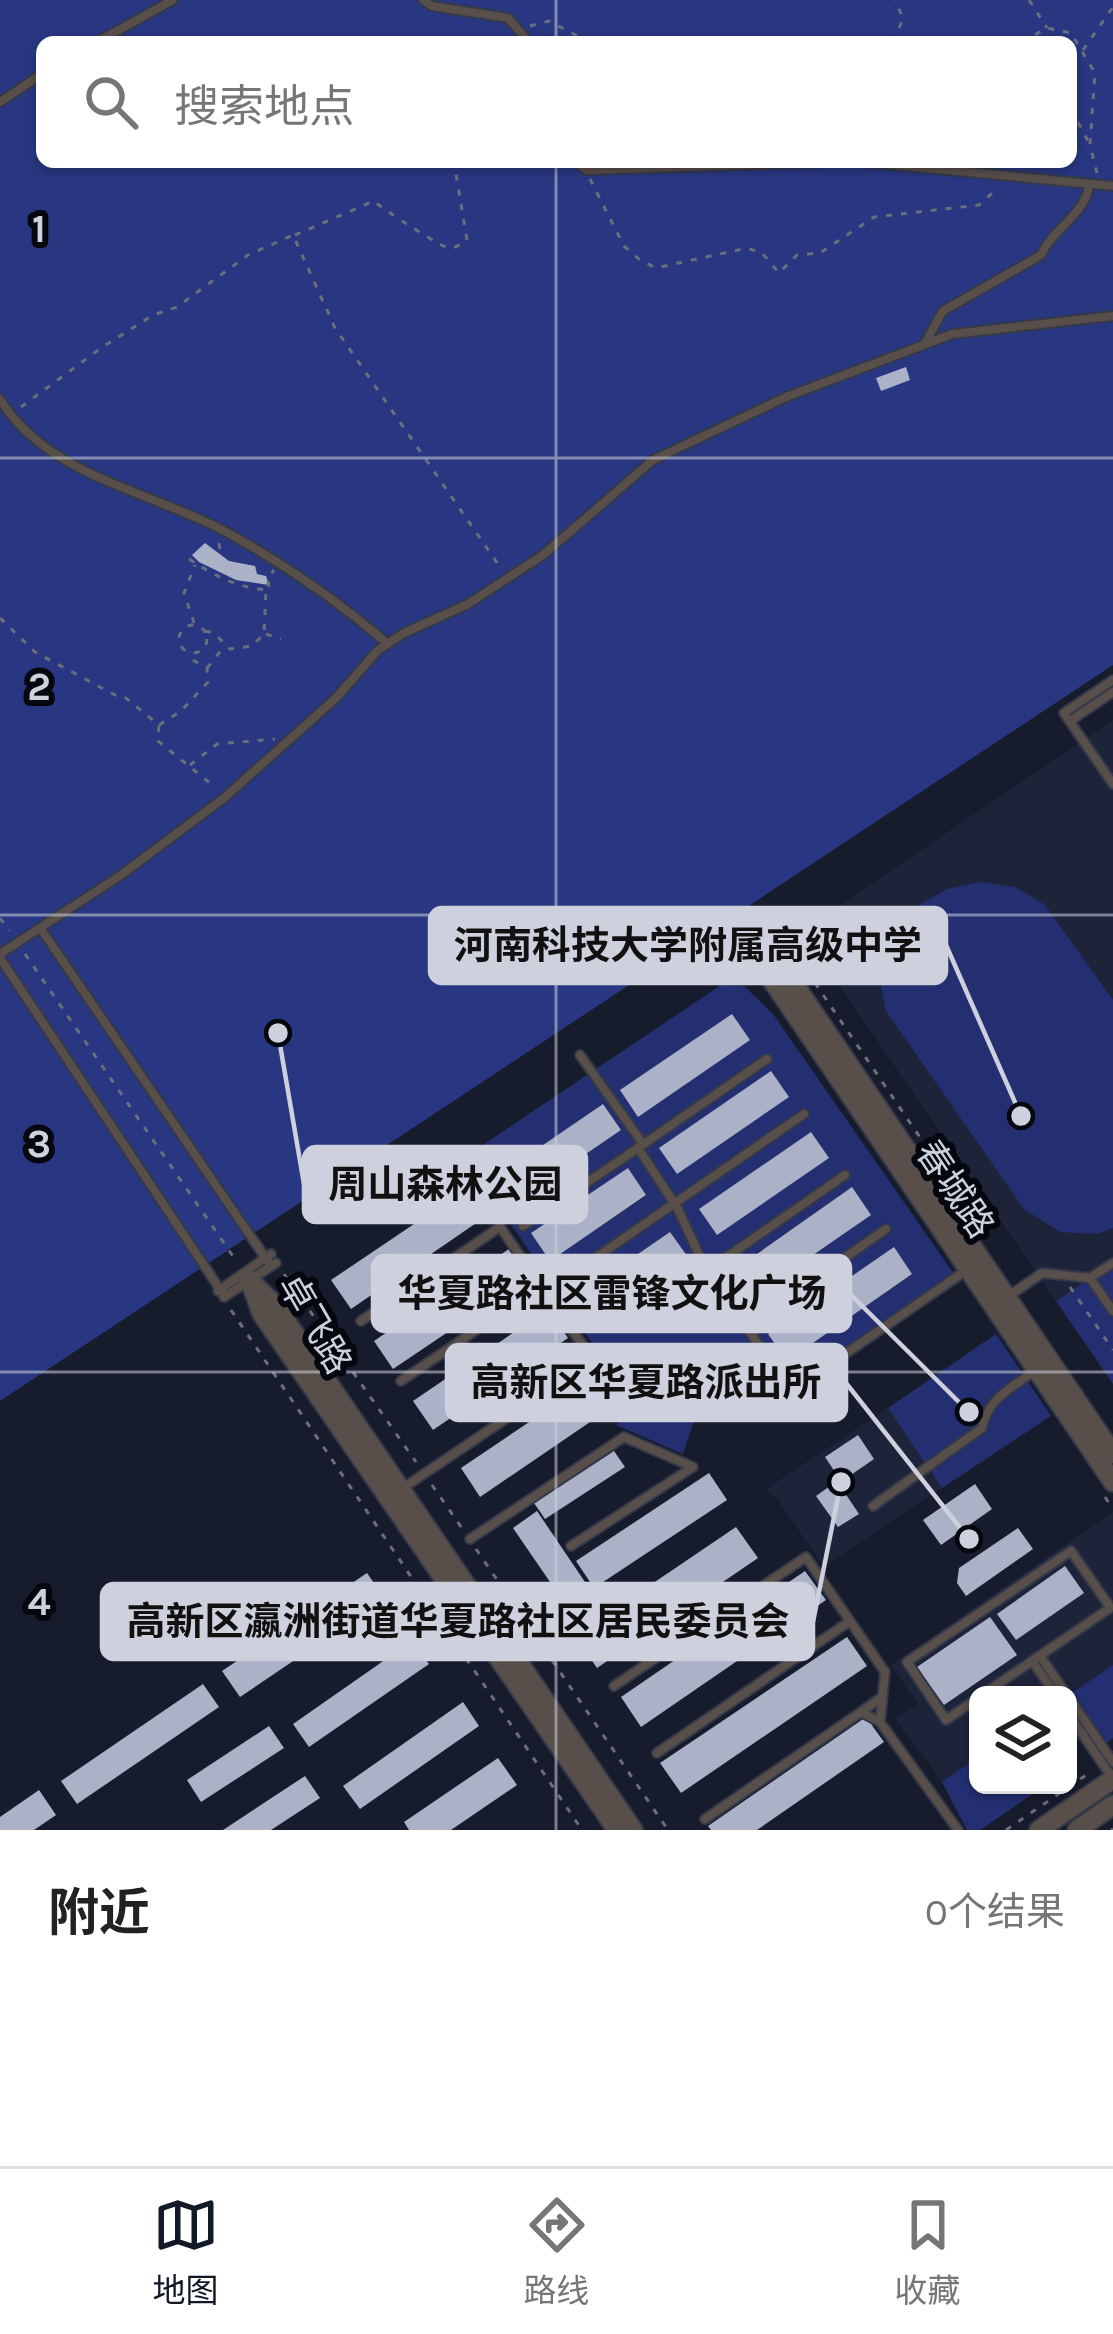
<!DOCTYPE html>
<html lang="zh">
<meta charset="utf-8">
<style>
body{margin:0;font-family:Karla,"Noto Sans SC",sans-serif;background:#f6f6f6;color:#222}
.controls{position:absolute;right:36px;bottom:36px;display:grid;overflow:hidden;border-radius:18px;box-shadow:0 3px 9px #0004}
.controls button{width:108px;height:108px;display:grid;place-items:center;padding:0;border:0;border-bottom:3px solid #e0e0e0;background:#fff;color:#222;font:60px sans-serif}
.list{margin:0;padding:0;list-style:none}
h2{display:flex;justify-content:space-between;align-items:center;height:156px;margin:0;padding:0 48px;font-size:51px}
h2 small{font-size:39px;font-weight:400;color:#767676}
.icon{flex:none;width:66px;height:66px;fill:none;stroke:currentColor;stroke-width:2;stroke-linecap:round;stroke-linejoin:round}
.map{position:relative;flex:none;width:1113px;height:1830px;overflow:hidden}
.search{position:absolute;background:#fff;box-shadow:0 3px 9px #0004;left:36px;right:36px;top:36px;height:132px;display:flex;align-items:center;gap:30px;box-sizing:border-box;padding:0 42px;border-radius:18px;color:#767676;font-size:45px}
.sheet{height:336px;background:#fff}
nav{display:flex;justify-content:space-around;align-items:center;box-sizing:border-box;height:168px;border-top:3px solid #e0e0e0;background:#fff;font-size:33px;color:#767676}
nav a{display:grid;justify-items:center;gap:6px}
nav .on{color:#111827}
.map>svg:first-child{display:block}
.built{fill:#1d243a}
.green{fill:#232f71;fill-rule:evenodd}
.forest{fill:#293782;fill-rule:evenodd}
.building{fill:#abb2c8}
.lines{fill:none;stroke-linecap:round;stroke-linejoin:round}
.service-casing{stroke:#343949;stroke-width:12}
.tertiary-casing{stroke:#343949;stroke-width:22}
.path{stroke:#6a6e7d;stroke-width:3;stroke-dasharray:6 9;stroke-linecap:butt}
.service{stroke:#584e4a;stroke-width:8}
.tertiary{stroke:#584e4a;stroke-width:18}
.grid{fill:none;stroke:#ced1dd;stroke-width:3;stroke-opacity:0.55}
.labels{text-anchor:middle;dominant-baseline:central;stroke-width:12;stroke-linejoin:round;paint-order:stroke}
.street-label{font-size:36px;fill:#ced1dd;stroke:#05070e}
.grid-label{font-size:39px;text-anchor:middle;font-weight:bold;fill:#ced1dd;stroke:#05070e;stroke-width:12;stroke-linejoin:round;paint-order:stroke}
.leader{fill:none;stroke:#ced1dd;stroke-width:4.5}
.callout-dot{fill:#ced1dd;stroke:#05070e;stroke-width:4.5}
.callout{fill:#ced1dd;stroke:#ced1dd;stroke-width:4.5}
.callout-label{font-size:39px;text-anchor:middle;font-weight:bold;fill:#111}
</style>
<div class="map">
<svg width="1113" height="1830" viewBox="0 0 1113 1830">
<rect width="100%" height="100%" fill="#171c2d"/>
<g class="built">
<polygon points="1113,720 1113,1384 802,931"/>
<polygon points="888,1408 942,1488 824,1567 776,1497 765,1490"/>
<polygon points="1113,1512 1113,1665 1068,1696 978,1695 978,1757 942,1782 895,1718 918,1704 891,1665"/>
</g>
<g class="green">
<polygon points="981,882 1015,887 1045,905 1113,1000 1113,1228 1097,1234 1060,1232 1024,1209 886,1011 878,972 889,937 914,908 947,889"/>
<path d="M721 985 744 986 773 1014 956 1277 759 1413 704 1391 683 1454 616 1425 637 1409 465 1157ZM603 1104 621 1130 510 1206 493 1180ZM628 1168 646 1196 550 1260 532 1233ZM851 1188 870 1215 745 1301 727 1274ZM894 1248 912 1274 788 1360 769 1334Z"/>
<polygon points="1113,1263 1113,1384 1056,1301"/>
<polygon points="996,1334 1051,1416 942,1488 888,1408"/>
<polygon points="1113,1665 1113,1738 1107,1743 1072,1693"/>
<polygon points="978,1757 978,1785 1046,1785 980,1830 967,1830 942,1782"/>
</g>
<path class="forest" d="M0 0H1113V665L0 1401ZM42 42H1071V162H42Z"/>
<g class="building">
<polygon points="906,367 910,380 881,391 876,378"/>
<polygon points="205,543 229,561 255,566 257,574 266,576 269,585 236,580 199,562 192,555"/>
<polygon points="732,1014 750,1040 638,1117 620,1090"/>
<polygon points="771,1071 789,1097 677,1174 659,1148"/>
<polygon points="603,1104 621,1130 510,1206 492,1180"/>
<polygon points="811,1132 829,1158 717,1235 699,1209"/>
<polygon points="628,1168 646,1195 550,1261 531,1233"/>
<polygon points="852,1187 871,1215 745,1302 727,1275"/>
<polygon points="466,1189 485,1217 351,1309 331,1280"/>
<polygon points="670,1232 690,1260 593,1326 574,1298"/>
<polygon points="894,1247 912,1274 787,1361 768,1334"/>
<polygon points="509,1249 528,1278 393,1369 374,1341"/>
<polygon points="548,1309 568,1338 433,1430 413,1401"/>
<polygon points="596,1377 615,1405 480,1497 461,1468"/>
<polygon points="858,1435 874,1459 848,1477 853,1484 843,1490 859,1514 838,1527 816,1496 833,1484 830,1480 837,1475 825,1457"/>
<polygon points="614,1451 625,1467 545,1519 534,1503"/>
<polygon points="709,1473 727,1500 594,1588 576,1561"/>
<polygon points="975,1484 992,1509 941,1545 923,1520"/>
<polygon points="537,1511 585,1582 561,1598 513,1528"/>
<polygon points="736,1527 758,1558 597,1668 575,1636"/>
<polygon points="1018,1528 1033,1549 966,1596 957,1583 959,1568"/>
<polygon points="1065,1566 1084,1593 1016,1640 997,1614"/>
<polygon points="805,1571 826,1600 641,1727 621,1697"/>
<polygon points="367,1573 385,1599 240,1697 222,1671"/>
<polygon points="990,1617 1017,1655 944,1705 917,1667"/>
<polygon points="847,1637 867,1666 681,1793 660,1763"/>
<polygon points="412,1641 429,1664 309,1747 293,1724"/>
<polygon points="203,1684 219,1707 77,1804 61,1781"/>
<polygon points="463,1702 479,1726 360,1809 343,1786"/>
<polygon points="866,1717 884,1742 757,1830 711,1830 708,1826"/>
<polygon points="269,1726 284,1748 201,1802 187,1780"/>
<polygon points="498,1758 517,1785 451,1830 409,1830 404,1822"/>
<polygon points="305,1776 320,1798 271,1830 223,1830"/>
<polygon points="39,1790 56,1815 34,1830 0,1830 0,1817"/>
</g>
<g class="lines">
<defs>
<g id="service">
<polyline points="423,0 432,6 508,18 529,42"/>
<polyline points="97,42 173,0"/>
<polyline points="0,102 42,74"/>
<polyline points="575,162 587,170 828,162"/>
<polyline points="864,162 1113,186"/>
<path d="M925 343 943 311 1041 255C1053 228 1086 214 1089 185"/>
<path d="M0 399C46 476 154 492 228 533 284 564 339 602 388 644"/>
<polyline points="1113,680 1064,713 1113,784"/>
<polyline points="1070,721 1113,692"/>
<polyline points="41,929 271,1266"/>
<polyline points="759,933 774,922"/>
<polyline points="0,954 121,875 224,798 336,698 378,650 404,633 468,604 543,555 653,460 786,397 952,334 1113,316"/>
<polyline points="0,958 225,1297"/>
<polyline points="580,1055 643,1144"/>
<polyline points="767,1059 638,1148 678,1209 700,1257 790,1392 968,1269"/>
<polyline points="523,1226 638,1148"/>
<polyline points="1113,1263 1090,1278 1113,1311"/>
<polyline points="708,1270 845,1175"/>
<polyline points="559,1283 804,1114"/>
<polyline points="218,1291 271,1254"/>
<polyline points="1009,1296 1042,1273 1090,1278"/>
<polyline points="224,1297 276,1263"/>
<polyline points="361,1321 500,1227 593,1360 400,1490"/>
<polyline points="746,1327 886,1229"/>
<polyline points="401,1381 541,1286"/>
<path d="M873 1506 982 1428C987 1400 1011 1388 1033 1372"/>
<polyline points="470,1539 624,1437 693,1467 571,1546"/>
<polyline points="1040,1656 1067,1695"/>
<polyline points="1032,1661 1056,1695"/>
<polyline points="614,1686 806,1557 885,1672 880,1722 958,1830"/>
<polyline points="982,1695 1110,1608"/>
<polyline points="1068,1696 1113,1762"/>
<polyline points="978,1698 946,1720 907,1662 1071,1551 1110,1607"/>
<polyline points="861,1712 882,1697"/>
<polyline points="1068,1713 1111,1776"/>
<polyline points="657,1753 850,1621"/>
<polyline points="705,1819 861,1712 880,1722"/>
</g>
<g id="tertiary">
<polyline points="754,925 1113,1454"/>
<polyline points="740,933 1113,1482"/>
<polyline points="249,1280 275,1305 633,1830"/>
<polyline points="251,1284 262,1314 617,1830"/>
<polyline points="1039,1830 1113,1779"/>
<polyline points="1077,1830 1113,1805"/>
</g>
</defs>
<use href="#service" class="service-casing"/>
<use href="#tertiary" class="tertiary-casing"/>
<g class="path">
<polyline points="1029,0 1047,28"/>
<polyline points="530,26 549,21 589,42"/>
<polyline points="894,42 903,18 895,0"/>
<polyline points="1022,42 1047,28 1071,33 1095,73 1090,145 1097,173"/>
<polyline points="1083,50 1113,7"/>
<polyline points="1071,109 1089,143"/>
<polyline points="590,179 624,246 640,260 656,268 747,248 762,253 779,273 797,255 820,253 874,217 979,205 998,188"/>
<path d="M295 235 374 201C381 208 444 249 449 248 456 248 461 244 467 240L454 162"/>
<polyline points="21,407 101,348 153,315 177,307 248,255 293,235 335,328 500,567"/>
<polyline points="219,543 221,556"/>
<path d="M189 559C215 576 237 588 269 590L268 578 274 570"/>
<polyline points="0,618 35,652 115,695 122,695 159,725 158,741 216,788"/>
<polyline points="194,623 184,593 195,565"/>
<circle cx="193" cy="639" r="14"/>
<polyline points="205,631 214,633 230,649 252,646 264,634 266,590"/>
<polyline points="266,634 281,639"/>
<polyline points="207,668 223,648"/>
<polyline points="159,725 181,711 208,682 207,668 191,659 189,652"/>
<polyline points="190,765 217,744 275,739"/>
<polyline points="0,918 9,931"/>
<polyline points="781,933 951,1183"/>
<polyline points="25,954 237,1262"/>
<polyline points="284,1274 416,1462"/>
<polyline points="1070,1287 1113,1350"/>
<polyline points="231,1310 582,1830"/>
<polyline points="432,1485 464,1531"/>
<polyline points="1105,1497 1113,1509"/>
<polyline points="476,1549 668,1830"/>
<polyline points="1006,1830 1092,1771"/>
<polyline points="1111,1830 1113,1829"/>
</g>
<use href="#service" class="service"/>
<use href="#tertiary" class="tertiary"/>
</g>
<path class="grid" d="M556 0V42M556 162V1830M0 458H1113M0 915H1113M0 1372H1113"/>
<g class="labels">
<g class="street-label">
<text transform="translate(955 1189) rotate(56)">春城路</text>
<text transform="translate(315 1324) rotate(60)">卓飞路</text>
</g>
</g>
<g class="grid-label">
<text x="39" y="242">1</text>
<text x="39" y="700">2</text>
<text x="39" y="1157">3</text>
<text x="39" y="1615">4</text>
</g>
<path class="leader" d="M1021 1116L946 945M278 1033L304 1184M969 1412L850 1294M969 1539L846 1383M841 1482L813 1622"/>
<g class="callout-dot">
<circle cx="1021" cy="1116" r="12"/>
<circle cx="278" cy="1033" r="12"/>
<circle cx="969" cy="1412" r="12"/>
<circle cx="969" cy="1539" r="12"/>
<circle cx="841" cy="1482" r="12"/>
</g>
<g class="callout">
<rect x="430" y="908" width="516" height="75" rx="12"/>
<rect x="304" y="1147" width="282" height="75" rx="12"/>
<rect x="373" y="1256" width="477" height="75" rx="12"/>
<rect x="447" y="1345" width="399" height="75" rx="12"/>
<rect x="102" y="1584" width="711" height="75" rx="12"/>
</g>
<g class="callout-label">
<text x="688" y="959">河南科技大学附属高级中学</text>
<text x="445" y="1198">周山森林公园</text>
<text x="612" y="1307">华夏路社区雷锋文化广场</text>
<text x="646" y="1396">高新区华夏路派出所</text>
<text x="458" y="1635">高新区瀛洲街道华夏路社区居民委员会</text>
</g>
</svg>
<div class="controls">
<button><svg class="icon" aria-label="layers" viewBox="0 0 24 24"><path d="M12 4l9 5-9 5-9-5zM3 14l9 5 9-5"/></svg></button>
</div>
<div class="search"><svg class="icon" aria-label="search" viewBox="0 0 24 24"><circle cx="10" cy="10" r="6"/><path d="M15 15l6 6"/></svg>搜索地点</div>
</div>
<section class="sheet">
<h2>附近<small>0个结果</small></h2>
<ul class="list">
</ul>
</section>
<nav>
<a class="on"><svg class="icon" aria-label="map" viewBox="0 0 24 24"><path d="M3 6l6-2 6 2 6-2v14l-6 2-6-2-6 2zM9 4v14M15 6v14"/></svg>地图</a>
<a><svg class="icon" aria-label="directions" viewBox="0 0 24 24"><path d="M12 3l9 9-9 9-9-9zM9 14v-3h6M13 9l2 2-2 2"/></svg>路线</a>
<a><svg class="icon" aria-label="saved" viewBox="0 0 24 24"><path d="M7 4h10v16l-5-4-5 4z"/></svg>收藏</a>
</nav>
